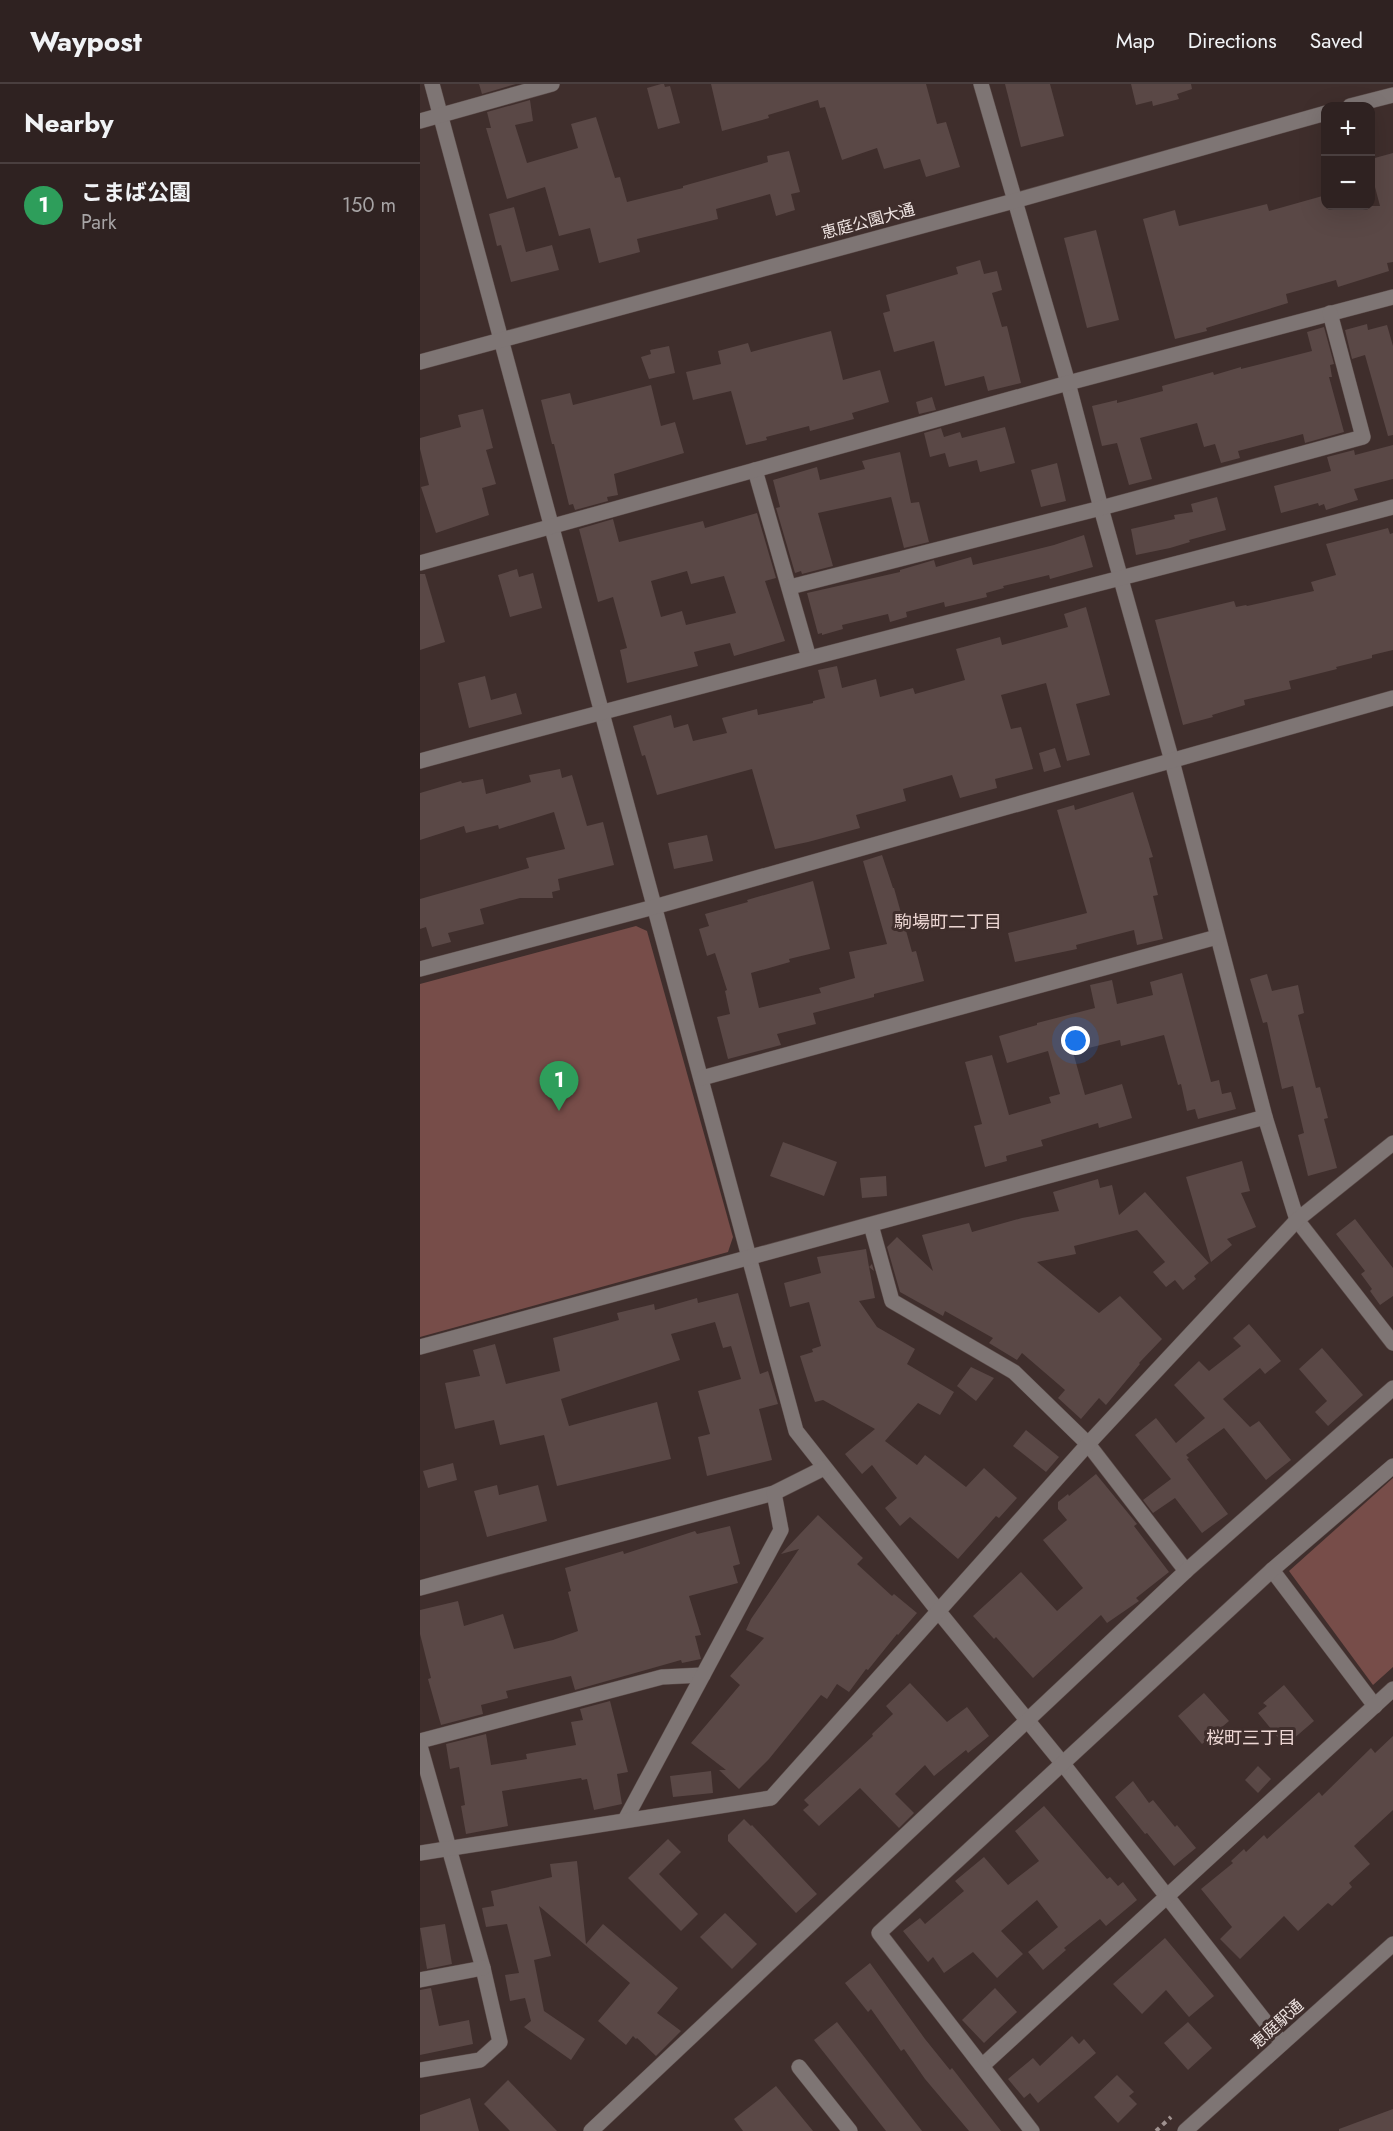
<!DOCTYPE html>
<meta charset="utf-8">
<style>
body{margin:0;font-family:Jost,"Noto Sans JP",sans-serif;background:#372a2a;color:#f1f3f6}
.controls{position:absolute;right:18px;top:18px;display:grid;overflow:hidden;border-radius:12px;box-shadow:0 6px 24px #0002}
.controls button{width:54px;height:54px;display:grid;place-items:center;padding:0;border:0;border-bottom:2px solid #4a3f3f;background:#2f2221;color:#f1f3f6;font:30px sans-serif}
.you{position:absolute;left:656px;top:957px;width:21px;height:21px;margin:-15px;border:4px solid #fff;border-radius:50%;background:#1a73e8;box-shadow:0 0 0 9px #1a73e833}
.badge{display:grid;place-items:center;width:39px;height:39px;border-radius:50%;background:#12d5b4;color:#fff;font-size:20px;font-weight:700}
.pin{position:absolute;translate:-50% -50px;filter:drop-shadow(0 2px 3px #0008)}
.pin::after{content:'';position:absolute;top:32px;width:21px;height:18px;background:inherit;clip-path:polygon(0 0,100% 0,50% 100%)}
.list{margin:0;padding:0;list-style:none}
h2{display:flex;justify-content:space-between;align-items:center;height:78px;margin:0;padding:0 24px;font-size:26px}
h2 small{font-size:20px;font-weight:400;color:#a7a4a5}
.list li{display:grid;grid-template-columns:39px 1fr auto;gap:18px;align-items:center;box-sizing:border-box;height:84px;padding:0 24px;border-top:2px solid #4a3f3f}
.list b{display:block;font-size:22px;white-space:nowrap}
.list p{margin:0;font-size:20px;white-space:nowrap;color:#a7a4a5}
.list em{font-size:20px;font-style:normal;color:#a7a4a5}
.map{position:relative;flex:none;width:973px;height:2047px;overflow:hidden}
header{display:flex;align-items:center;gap:36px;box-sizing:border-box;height:84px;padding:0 30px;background:#2f2221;border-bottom:2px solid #4a3f3f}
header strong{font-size:28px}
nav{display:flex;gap:33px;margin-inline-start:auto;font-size:21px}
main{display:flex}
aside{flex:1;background:#2f2221}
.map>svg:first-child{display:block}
.green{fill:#774d49}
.building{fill:#5a4846;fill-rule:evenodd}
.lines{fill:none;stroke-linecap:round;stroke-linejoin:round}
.minor-casing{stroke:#5b4b49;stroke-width:16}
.path{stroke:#a09290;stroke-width:4;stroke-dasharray:4.5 4.5;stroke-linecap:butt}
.minor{stroke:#7e7574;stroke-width:15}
.labels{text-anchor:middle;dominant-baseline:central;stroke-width:6;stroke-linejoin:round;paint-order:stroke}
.street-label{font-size:16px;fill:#efe4e2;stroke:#3f2e2c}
.neighbourhood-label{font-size:18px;fill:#ecd6d3;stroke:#3f2e2c}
</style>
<header>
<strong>Waypost</strong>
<nav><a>Map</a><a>Directions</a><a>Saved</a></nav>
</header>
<main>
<aside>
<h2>Nearby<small></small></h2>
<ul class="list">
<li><span class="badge" style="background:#2e9e5b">1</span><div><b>こまば公園</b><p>Park</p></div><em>150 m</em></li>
</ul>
</aside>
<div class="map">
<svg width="973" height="2047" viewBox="0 0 973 2047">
<rect width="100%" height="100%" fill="#3f2e2c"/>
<g class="green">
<polygon points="216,842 227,847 313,1153 308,1168 0,1253 0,900"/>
<polygon points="973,1394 973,1583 953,1601 869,1487"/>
</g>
<g class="building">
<polygon points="59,0 96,0 62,10"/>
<polygon points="241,0 244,0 245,3 250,2 260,39 238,45 227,4"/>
<polygon points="291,0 506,0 517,40 526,38 540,83 506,93 500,75 464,85 457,64 422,76 405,23 400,24 398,16 348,31 349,34 302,47"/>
<polygon points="585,0 630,0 644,52 601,63"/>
<polygon points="711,0 771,0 772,5 757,10 759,15 733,22 732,17 716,21"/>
<polygon points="110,16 113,37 95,41 107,79 158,64 151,40 176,33 195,94 200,93 207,118 263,104 263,102 348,78 347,72 369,67 380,108 371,110 375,126 356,132 350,110 296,125 298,135 217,155 220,168 179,179 170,144 139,152 125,103 87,115 66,44 71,44 67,28"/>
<polygon points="973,69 973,178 967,179 969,187 918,203 916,196 866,210 868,219 786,244 787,247 755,255 723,135 755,126 759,142 847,120 849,127 906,111 906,122 960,122 951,88 951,75"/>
<polygon points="94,123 106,168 132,161 139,186 91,198 81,161 77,162 69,130"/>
<polygon points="676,146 699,236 667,244 644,154"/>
<polygon points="560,176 564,190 577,187 582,206 572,209 582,243 587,242 601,299 568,307 564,292 525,302 514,257 474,268 463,229 470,227 466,211 538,190 536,183"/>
<polygon points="947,240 948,246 967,241 973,262 973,351 968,352 945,271 932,275 925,246"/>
<polygon points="904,243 914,280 910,281 912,293 909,293 924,348 885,359 883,350 818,367 820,374 801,379 795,360 784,363 777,339 720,354 732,395 709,401 697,359 682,362 672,322 697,316 697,319 743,307 742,302 793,288 794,291 821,283 821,285 892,267 887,248"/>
<polygon points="411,247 423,296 460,286 469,318 432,329 434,335 390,347 389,342 346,353 347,356 326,361 311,307 273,316 266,288 301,280 298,267 328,259 331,268"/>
<polygon points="249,262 255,289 229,295 221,273 231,270 230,266"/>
<polygon points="231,301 241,342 255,338 264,369 194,390 198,411 187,413 188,417 155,426 153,420 149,421 134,360 132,360 121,316 150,309 153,321"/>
<polygon points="512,313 516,326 499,330 496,318"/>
<polygon points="63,325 73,364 66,366 76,400 62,404 69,431 16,449 1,403 9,401 0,365 0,354 41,343 38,331"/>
<polygon points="585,343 595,379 560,388 557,376 529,383 525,369 510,373 504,349 521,344 524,353 540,348 542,354"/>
<polygon points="973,361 973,395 934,405 938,416 906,426 904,420 899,422 898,419 861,429 854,402 911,387 907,373 934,366 935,371"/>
<polygon points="480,368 491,419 499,418 509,458 484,464 471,413 398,429 413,482 382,490 381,487 375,489 356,424 360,423 353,396 397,383 400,396 445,385 442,377"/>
<polygon points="637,379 646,417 621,423 611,386"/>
<polygon points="797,413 806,446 769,456 770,458 750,464 716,471 711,445 755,435 754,431 773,428 771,420"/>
<path d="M337 429 356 494 345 497 365 557 314 572 310 559 274 568 278 582 207 599 200 566 207 564 193 513 178 518 159 445 193 435 199 458 283 437 285 444ZM267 487 271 500 304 492 316 529 266 541 262 527 241 533 231 497Z"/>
<polygon points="968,444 970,450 973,449 973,566 952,571 952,574 916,583 917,585 869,597 871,605 824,616 825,621 792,631 793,633 763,641 735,536 814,517 816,523 826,521 827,522 894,507 891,498 916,491 906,460"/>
<polygon points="664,451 673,483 630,495 629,491 583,502 584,504 566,509 567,513 525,523 524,518 486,528 487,533 470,538 468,530 422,541 423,545 402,551 402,549 398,550 387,509 480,488 480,486 514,476 516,483 551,473 553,481 634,461"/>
<polygon points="97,485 99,493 113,489 122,524 90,533 78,491"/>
<polygon points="0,490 5,490 25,558 0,566"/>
<polygon points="666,523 690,611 656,620 670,671 647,677 626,599 581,611 591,645 601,643 613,685 575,695 577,704 540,714 532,691 483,705 486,717 436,731 440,744 388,758 355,765 332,685 237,711 225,671 222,672 213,642 251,631 254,644 268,640 273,657 307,649 302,634 337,625 338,631 393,619 393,617 405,614 398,586 417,582 422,604 456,595 460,613 493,604 495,610 545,596 536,565 580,553 582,561 648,543 644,530"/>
<polygon points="65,592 71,616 96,609 102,630 49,644 38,599"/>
<polygon points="635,664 641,683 624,688 619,669"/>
<polygon points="140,685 142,694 152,691 167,742 183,738 194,781 138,795 140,806 132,808 133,814 100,814 60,825 64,840 28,849 31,858 12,863 6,843 0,845 0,815 109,784 106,774 145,765 134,728 79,745 78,741 46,749 44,742 0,756 0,709 41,697 42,699 63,695 66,710 111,698 109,691"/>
<polygon points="713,708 733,773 729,774 738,811 733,812 743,855 717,861 714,846 656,861 657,865 595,878 588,849 667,829 637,726 654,721 655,726"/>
<polygon points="287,751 293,777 254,785 248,759"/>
<polygon points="462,771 473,804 474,804 492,868 496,867 504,897 454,910 454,913 393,929 396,940 357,950 361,961 308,975 297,933 310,930 305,907 307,906 295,869 287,872 279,845 289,842 285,830 328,818 327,816 393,797 410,865 369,875 370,878 331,889 339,924 401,909 399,904 435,894 429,868 467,860 443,777"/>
<polygon points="762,889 791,998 799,996 802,1010 811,1008 816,1025 778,1035 775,1025 767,1027 761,1000 758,1001 744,951 701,962 700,956 653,968 665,1011 702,1000 712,1034 679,1044 678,1039 621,1056 623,1062 586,1072 587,1077 565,1083 554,1042 562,1040 545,978 572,971 589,1031 631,1019 629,1013 640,1010 628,967 587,979 579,952 617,941 617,939 675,924 670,901 692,896 697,920 733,911 730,898"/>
<polygon points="847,890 852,907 878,901 884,929 878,931 896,1004 900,1003 908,1034 904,1035 917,1084 888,1092 878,1051 884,1049 873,1002 862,1005 847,938 843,939 830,895"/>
<polygon points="363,1058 417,1078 404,1112 350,1092"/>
<polygon points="822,1077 830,1107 821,1109 836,1143 807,1155 812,1161 791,1178 766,1093"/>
<polygon points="466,1092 467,1112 442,1114 440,1094"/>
<polygon points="678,1095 680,1104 692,1101 699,1131 725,1108 789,1179 774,1192 776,1195 763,1206 755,1196 746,1203 733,1188 745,1178 717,1146 654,1162 656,1170 617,1178 679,1229 700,1212 742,1255 719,1279 720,1280 686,1321 679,1314 661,1335 638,1314 645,1306 602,1269 597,1276 569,1259 573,1254 525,1227 523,1232 480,1208 467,1163 477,1153 513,1187 502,1151 549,1139 552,1148 602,1134 639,1127 633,1108"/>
<polygon points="935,1135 973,1184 973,1212 960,1221 950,1207 952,1205 941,1190 945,1187 916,1150"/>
<polygon points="446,1165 449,1183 452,1180 454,1187 449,1183 455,1214 439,1217 457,1243 495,1265 487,1280 534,1308 520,1331 498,1319 465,1357 497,1381 505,1371 546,1403 564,1384 597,1414 579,1434 576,1432 538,1475 490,1433 480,1442 465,1424 477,1414 452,1381 442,1390 425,1370 455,1345 403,1316 395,1318 390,1304 380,1272 393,1268 392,1265 401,1262 389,1218 370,1223 364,1199 401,1189 397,1173"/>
<polygon points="318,1209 340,1290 348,1287 358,1320 339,1325 352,1376 287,1392 278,1353 290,1350 278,1307 321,1295 311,1262 303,1264 295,1238 251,1250 260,1276 141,1315 149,1342 237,1318 251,1375 137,1402 124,1351 80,1361 74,1336 35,1345 25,1299 60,1292 53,1266 75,1260 86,1300 140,1287 133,1254 199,1236 197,1229 234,1220 235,1226 277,1214 278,1219"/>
<polygon points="829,1240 861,1277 845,1290 840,1284 803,1315 830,1343 839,1337 871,1376 846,1396 804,1344 766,1371 769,1374 767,1375 808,1430 782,1449 755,1414 733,1429 723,1416 751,1395 715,1351 736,1334 756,1359 785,1334 754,1301 779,1277 789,1287 821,1262 813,1254"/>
<polygon points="902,1264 943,1311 908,1342 895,1328 907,1317 879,1285"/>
<polygon points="551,1283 574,1294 556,1317 537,1302"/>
<polygon points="606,1346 639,1373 626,1388 593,1362"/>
<polygon points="33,1379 37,1396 8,1404 3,1387"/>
<polygon points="676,1390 717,1440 714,1442 749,1488 716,1514 719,1517 687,1539 681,1531 613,1594 576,1553 574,1555 553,1532 601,1488 637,1527 663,1504 623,1456 647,1436 638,1425 638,1418 648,1410 649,1412"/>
<polygon points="77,1401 79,1411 118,1401 127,1437 67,1453 54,1407"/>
<polygon points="398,1431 443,1474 437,1480 472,1512 474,1510 497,1529 478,1551 477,1550 448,1586 446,1585 429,1608 417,1600 407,1615 401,1611 349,1675 319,1705 299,1686 306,1686 271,1659 320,1601 310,1592 344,1554 326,1546 331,1535 379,1465 361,1470"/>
<polygon points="310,1442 320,1480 313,1482 318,1499 269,1512 281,1551 275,1552 281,1575 262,1579 261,1576 155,1606 151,1592 86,1607 88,1614 61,1621 63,1630 21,1641 8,1595 11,1594 0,1550 0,1526 38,1517 44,1542 83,1530 94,1565 133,1556 158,1547 148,1508 151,1507 145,1484 203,1467 204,1470 275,1447 277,1450"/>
<polygon points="490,1599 527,1638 547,1623 569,1652 548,1669 546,1666 514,1692 505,1681 475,1710 494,1729 479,1744 440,1704 399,1742 383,1726 389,1721 384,1716 453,1652 452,1650 473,1630 466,1622"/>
<polygon points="864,1601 894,1637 865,1662 838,1629 847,1622 843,1619"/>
<polygon points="784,1609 809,1637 782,1660 758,1632"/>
<polygon points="190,1617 208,1688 197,1690 202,1720 174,1726 167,1695 162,1696 161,1694 82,1707 88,1742 46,1750 41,1722 45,1721 39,1683 30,1685 26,1660 66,1650 71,1681 107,1675 106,1670 156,1661 151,1638 163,1636 160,1625"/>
<polygon points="973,1652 973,1726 934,1762 950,1780 929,1799 932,1803 912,1822 908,1819 878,1847 864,1832 820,1875 800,1855 812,1843 781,1805 813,1779 811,1777 824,1765 826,1768 844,1751 847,1755 899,1708 902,1712 951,1664 955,1669"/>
<polygon points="838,1682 851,1695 838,1709 825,1696"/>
<polygon points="291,1687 293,1709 253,1713 250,1692"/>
<polygon points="713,1697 729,1719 733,1716 755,1743 757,1741 776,1764 754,1782 727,1749 725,1750 695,1713"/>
<polygon points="624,1722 687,1795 690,1793 698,1802 703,1798 717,1816 686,1842 680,1835 644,1864 646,1866 623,1886 608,1868 638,1843 617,1816 581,1847 603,1870 577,1894 553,1868 524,1889 513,1873 508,1878 483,1847 500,1834 505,1840 544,1807 535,1797 564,1773 588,1801 619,1777 595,1747"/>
<polygon points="324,1735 331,1742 332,1741 397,1810 376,1829 308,1757 308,1751"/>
<polygon points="248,1755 261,1768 239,1790 278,1830 261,1847 208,1794"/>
<polygon points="157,1777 166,1860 183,1840 258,1904 237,1929 261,1947 236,1972 217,1954 216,1955 213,1952 206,1961 178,1937 210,1899 119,1822 131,1872 114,1876 124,1927 165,1955 151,1976 104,1943 111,1937 105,1914 90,1917 85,1891 99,1889 87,1840 66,1843 62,1824 74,1822 71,1807 132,1793 130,1780"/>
<polygon points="305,1829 337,1860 312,1885 280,1853"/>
<polygon points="25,1840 32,1880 7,1885 0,1844"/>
<polygon points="745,1854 794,1912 769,1933 746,1906 722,1930 693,1900"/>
<polygon points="450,1879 505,1955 530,1986 532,1984 581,2047 549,2047 505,1995 484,1965 481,1967 451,1925 448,1928 425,1899"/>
<polygon points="11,1904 19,1942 49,1936 53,1960 0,1971 0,1906"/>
<polygon points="575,1904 597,1928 564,1959 542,1936"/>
<polygon points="417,1938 449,1979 502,2047 466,2047 394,1956"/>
<polygon points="768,1938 792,1964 768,1986 744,1959"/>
<polygon points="652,1952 659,1960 664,1955 676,1969 618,2019 610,2009 604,2014 588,1995 613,1974 620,1982"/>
<polygon points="697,1991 714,2008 709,2012 717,2020 698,2039 674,2013"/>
<polygon points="88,1996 137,2047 90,2047 64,2020"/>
<polygon points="356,2002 393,2047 323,2047 314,2035"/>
<polygon points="50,2014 59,2047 0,2047 0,2031"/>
<polygon points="973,2025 973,2047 919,2047 919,2045"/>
</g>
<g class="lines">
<defs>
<g id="minor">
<polyline points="12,0 376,1347 519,1528 643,1680 862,1959"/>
<polyline points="561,0 648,299 681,424 752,677 845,1033 877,1136 973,1259"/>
<polyline points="930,22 973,11"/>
<polyline points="0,37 132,0"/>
<polyline points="0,278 594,117 906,29"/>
<polyline points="335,386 389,574"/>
<polyline points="0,479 648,299 973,213"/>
<polyline points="370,503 681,424 943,353 910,229"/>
<path d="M0 677C323 589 649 509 973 423"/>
<polyline points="0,885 234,823 973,614"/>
<polyline points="282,994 797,853"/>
<polyline points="451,1141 472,1217 594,1288 668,1360 766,1487"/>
<polyline points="0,1263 845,1033"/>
<polyline points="852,1486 955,1622"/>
<polyline points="0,1504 354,1409 404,1384"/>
<polyline points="0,1657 242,1593 283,1591"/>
<polyline points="0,1662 63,1884 80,1958 60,1976 0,1986"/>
<polyline points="205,1736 361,1446 354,1409"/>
<polyline points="0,1769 351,1714 668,1360 877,1136 973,1059"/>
<polyline points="0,1896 63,1884"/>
<polyline points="562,1982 973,1605"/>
<polyline points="379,1983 430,2047"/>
<polyline points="171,2047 766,1487 973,1304"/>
<polyline points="612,2047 459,1849 852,1486 973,1382"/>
<polyline points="765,2047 973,1860"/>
</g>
</defs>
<use href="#minor" class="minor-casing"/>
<polyline class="path" points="736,2047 751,2033"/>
<use href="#minor" class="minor"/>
</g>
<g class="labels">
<g class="street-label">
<text transform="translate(448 137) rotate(-15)">恵庭公園大通</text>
<text transform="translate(857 1940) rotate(-42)">恵庭駅通</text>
</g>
<g class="neighbourhood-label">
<text x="528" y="838">駒場町二丁目</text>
<text x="831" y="1654">桜町三丁目</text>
</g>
</g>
</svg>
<div class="controls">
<button>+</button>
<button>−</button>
</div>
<div class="you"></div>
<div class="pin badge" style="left:139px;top:1027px;background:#2e9e5b">1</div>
</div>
</main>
